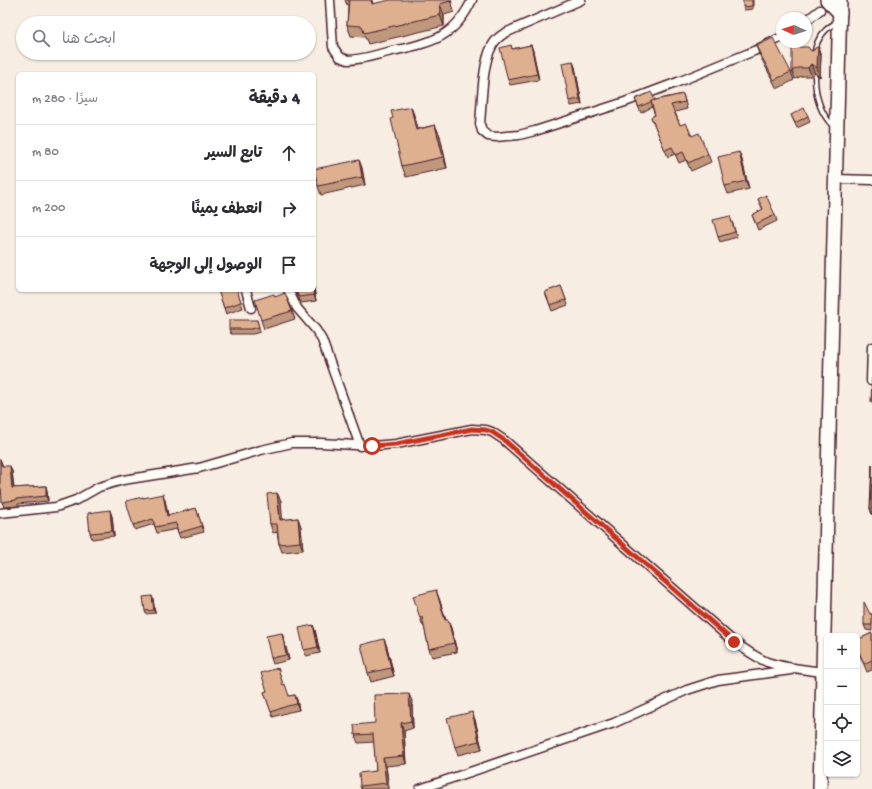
<!DOCTYPE html>
<html lang="ar">
<meta charset="utf-8">
<style>
body{margin:0;font-family:"Gochi Hand","Playpen Sans Arabic",sans-serif;background:#f7f7f7;color:#2b2b33;direction:rtl}
.controls{position:absolute;right:12px;bottom:12px;display:grid;overflow:hidden;border-radius:6px;box-shadow:0 1px 3px #0004}
.controls button{width:36px;height:36px;display:grid;place-items:center;padding:0;border:0;border-bottom:1px solid #e1e1e2;background:#fff;color:#2b2b33;font:20px sans-serif}
.compass{position:absolute;left:776px;top:12px;width:36px;height:36px;border-radius:50%;background:#fff;box-shadow:0 1px 3px #0004;rotate:273deg}
.stop{position:absolute;width:12px;height:12px;margin:-9px;border:3px solid #c8321e;border-radius:50%;background:#fff}
.stop.end{background:#c8321e;border-color:#fff;box-shadow:0 1px 4px #0008}
.list{margin:0;padding:0;list-style:none}
h2{display:flex;justify-content:space-between;align-items:center;height:52px;margin:0;padding:0 16px;font-size:17px}
h2 small{font-size:13px;font-weight:400;color:#7c7c81}
.list li{display:grid;grid-template-columns:26px 1fr auto;gap:12px;align-items:center;box-sizing:border-box;height:56px;padding:0 16px;border-top:1px solid #e1e1e2}
.list b{display:block;font-size:15px;white-space:nowrap}
.list em{font-size:13px;font-style:normal;color:#7c7c81}
.icon{flex:none;width:22px;height:22px;fill:none;stroke:currentColor;stroke-width:2;stroke-linecap:round;stroke-linejoin:round}
.map{position:relative;flex:none;width:872px;height:789px;overflow:hidden;direction:ltr}
.search{position:absolute;background:#fff;box-shadow:0 1px 3px #0004;left:16px;top:16px;width:300px;height:44px;display:flex;align-items:center;gap:10px;box-sizing:border-box;padding:0 14px;border-radius:22px;color:#7c7c81;font-size:15px}
.panel{position:absolute;background:#fff;box-shadow:0 1px 3px #0004;left:16px;top:72px;width:300px;height:220px;border-radius:6px;direction:rtl}
.map>svg:first-child{display:block}
.lines{fill:none;stroke-linecap:round;stroke-linejoin:round}
.service-casing{stroke:#4a1f2b;stroke-width:7}
.minor-casing{stroke:#4a1f2b;stroke-width:11}
.primary-casing{stroke:#4a1f2b;stroke-width:16}
.service{stroke:#fdfcf7;stroke-width:4}
.minor{stroke:#fdfcf7;stroke-width:8}
.primary{stroke:#fdfcf7;stroke-width:13}
.wall{fill:#bf977c;stroke:#4a1f2b}
.shaded-wall{fill:#9b7b65;stroke:#4a1f2b}
.building{fill:#deb090;stroke:#4a1f2b}
.route{stroke:#c8321e;stroke-width:5}
</style>
<div class="map">
<svg width="872" height="789" viewBox="0 0 872 789">
<rect width="100%" height="100%" fill="#f7ede2"/>
<filter id="ink" filterUnits="userSpaceOnUse"><feTurbulence type="fractalNoise" baseFrequency=".025" numOctaves="2"/><feDisplacementMap in="SourceGraphic" scale="8" xChannelSelector="R" yChannelSelector="G"/><feConvolveMatrix kernelMatrix="1 2 1 2 8 2 1 2 1" color-interpolation-filters="sRGB"/></filter>
<g filter="url(#ink)">
<g class="lines">
<defs>
<g id="service">
<path d="M815 51C817 38 826 27 838 22"/>
<path d="M815 76C815 95 819 112 833 126"/>
</g>
<g id="minor">
<path d="M330 0 333 47 340 57 348 60C361 60 375 55 388 52 427 43 453 41 472 0"/>
<path d="M581 0 505 33C500 36 495 40 492 46 482 64 482 103 480 124L482 131 488 136 496 137 519 135 535 131 625 102 678 82 754 51 782 37"/>
<polyline points="806,21 820,10"/>
<polyline points="835,179 872,180"/>
<polyline points="246,290 251,308"/>
<polyline points="288,290 297,308 316,330 322,340 360,446"/>
<polyline points="871,381 872,347"/>
<path d="M0 513 56 507 76 500 99 487 123 480 199 468 261 450 292 443H321L372 446 396 444 472 429 486 430 492 432 504 440 734 642C745 649 755 657 767 662 784 668 804 669 822 672"/>
<polyline points="420,789 614,723 687,690 718,680 791,670"/>
</g>
<g id="primary">
<polyline points="827,0 840,13"/>
<polyline points="820,789 840,0"/>
</g>
</defs>
<use href="#service" class="service-casing"/>
<use href="#minor" class="minor-casing"/>
<use href="#primary" class="primary-casing"/>
<use href="#service" class="service"/>
<use href="#minor" class="minor"/>
<use href="#primary" class="primary"/>
</g>
<g class="wall">
<polygon points="345,0 372,0 373,4 451,0 454,12 444,15 444,26 368,44 365,37 351,36 347,25 348,5 347,5"/>
<polygon points="753,0 753,9 744,10 743,7"/>
<polygon points="511,45 512,49 531,45 533,51 539,80 510,85 508,80"/>
<polygon points="756,46 791,72 794,80 777,89 759,54"/>
<polygon points="818,47 821,56 820,77 815,73 812,76 802,76 795,79 792,71 810,50 812,51"/>
<polygon points="575,67 582,104 571,106 569,101"/>
<polygon points="683,94 685,101 687,109 675,112 680,125 692,136 708,154 711,162 691,171 686,160 679,163 675,154 668,157 651,117 655,115 652,107 641,113 635,99 655,100"/>
<polygon points="411,107 415,118 418,129 435,125 440,136 447,168 406,177 402,166 393,118"/>
<polygon points="791,115 808,116 810,122 797,128"/>
<polygon points="739,152 742,160 749,189 728,194 725,186"/>
<polygon points="359,160 362,168 365,185 321,195 318,186"/>
<polygon points="758,199 775,215 777,221 758,230 752,215 763,210"/>
<polygon points="732,221 737,237 720,242 718,237"/>
<polygon points="561,286 568,305 552,311 545,292"/>
<polygon points="314,287 316,301 301,303 295,290 314,290"/>
<polygon points="218,290 237,290 243,308 226,314"/>
<polygon points="275,297 292,311 295,319 264,329 261,320"/>
<polygon points="257,320 260,332 253,334 231,334 229,329"/>
<polygon points="0,459 3,466 12,471 14,488 46,486 47,491 48,501 18,504 18,506 4,507 2,502 2,494 0,494"/>
<polygon points="872,465 872,515 870,509"/>
<polygon points="277,493 281,501 282,520 298,518 301,527 303,550 282,552 279,544 277,532 273,533 270,524"/>
<polygon points="143,498 165,500 168,515 196,508 204,532 180,538 177,529 157,533 154,524 135,530 133,525"/>
<polygon points="112,516 114,536 92,539 90,533"/>
<polygon points="152,596 153,599 155,613 146,614 145,611"/>
<polygon points="439,598 446,620 451,628 457,652 432,657 429,649 424,626 423,626 420,618"/>
<polygon points="870,614 872,614 872,631 866,630 864,625"/>
<polygon points="315,630 320,653 306,656 304,650"/>
<polygon points="872,633 872,670 867,672 857,648 857,640"/>
<polygon points="284,639 289,660 273,664 271,658"/>
<polygon points="384,639 387,647 394,676 371,682 368,673"/>
<polygon points="278,668 283,685 289,696 295,695 297,700 299,710 289,712 273,717 264,692 267,691"/>
<polygon points="412,701 413,728 404,731 406,764 386,766 389,789 361,789 360,786 376,771 374,742 358,743 355,735"/>
<polygon points="472,712 475,720 482,749 458,755 455,747"/>
</g>
<g class="shaded-wall">
<polygon points="450,0 451,0 454,12"/>
<polygon points="440,4 444,15 444,26 440,15"/>
<polygon points="531,45 533,51 539,80 537,74"/>
<polygon points="818,47 821,56 820,77 817,68"/>
<polygon points="573,61 575,67 582,104 580,99"/>
<polygon points="811,64 815,73 812,76 808,68"/>
<polygon points="411,107 415,118 420,141 416,130"/>
<polygon points="435,125 440,136 447,168 443,157"/>
<polygon points="739,152 742,160 749,189 746,181"/>
<polygon points="359,160 362,168 365,185 362,177"/>
<polygon points="314,287 316,301 314,295 313,290 314,290"/>
<polygon points="10,466 12,471 14,494 12,488"/>
<polygon points="46,486 47,491 48,501 46,496"/>
<polygon points="277,493 281,501 283,528 280,520"/>
<polygon points="163,494 165,500 169,521 167,516"/>
<polygon points="110,510 112,516 114,536 112,531"/>
<polygon points="298,518 301,527 303,550 300,542"/>
<polygon points="436,590 439,598 448,629 445,620"/>
<polygon points="152,596 153,599 155,613 154,610"/>
<polygon points="448,620 451,628 457,652 454,643"/>
<polygon points="313,625 315,630 320,653 318,647"/>
<polygon points="282,633 284,639 289,660 286,655"/>
<polygon points="384,639 387,647 394,676 391,668"/>
<polygon points="409,694 412,701 413,728 411,721"/>
<polygon points="295,695 297,700 299,710 297,704"/>
<polygon points="472,712 475,720 482,749 479,741"/>
<polygon points="401,723 404,731 406,764 404,756"/>
<polygon points="383,758 386,766 389,789 386,783"/>
</g>
<g class="building">
<polygon points="349,0 371,0 372,4 390,0 450,0 450,1 440,4 440,15 364,33 362,26 347,25"/>
<polygon points="743,0 752,0 752,6 743,7"/>
<polygon points="773,38 791,72 774,80 756,46"/>
<polygon points="511,45 512,49 531,45 537,74 508,80 500,48"/>
<polygon points="792,47 808,47 810,50 812,51 814,50 816,47 818,47 817,68 811,64 808,68 798,68 792,71"/>
<polygon points="573,61 580,99 569,101 562,63"/>
<polygon points="651,92 655,100 639,107 635,99"/>
<polygon points="683,94 685,102 671,105 680,125 686,123 692,136 699,133 708,154 688,163 683,152 676,155 672,147 665,150 651,117 655,115 651,101"/>
<polygon points="411,107 416,130 435,125 443,157 402,166 391,119 393,118 391,111"/>
<polygon points="804,108 808,116 795,123 791,115"/>
<polygon points="739,152 746,181 725,186 718,157"/>
<polygon points="359,160 362,177 318,186 314,169"/>
<polygon points="766,195 775,215 756,224 752,215 763,209 758,199"/>
<polygon points="730,216 735,232 718,237 713,220"/>
<polygon points="561,286 566,300 550,305 545,292"/>
<polygon points="218,290 237,290 241,302 224,308"/>
<polygon points="295,290 313,290 314,295 299,297"/>
<polygon points="285,293 292,311 261,320 255,300 274,294 275,297"/>
<polygon points="229,320 257,320 259,327 251,329 229,329"/>
<polygon points="872,378 872,402 871,402"/>
<polygon points="0,459 2,466 10,466 12,488 46,486 46,496 16,499 16,500 2,502 1,488 0,488"/>
<polygon points="872,465 872,509 870,509"/>
<polygon points="277,493 280,520 298,518 300,542 279,544 277,524 270,524 267,494"/>
<polygon points="163,494 167,516 196,508 202,526 178,533 176,523 155,527 153,519 133,525 126,501 143,497 143,498"/>
<polygon points="110,510 112,531 90,533 88,513"/>
<polygon points="436,590 445,620 448,620 454,643 429,649 422,617 420,618 413,596"/>
<polygon points="152,596 154,610 145,611 143,597"/>
<polygon points="864,602 870,614 872,614 872,625 864,625"/>
<polygon points="313,625 318,647 304,650 299,628"/>
<polygon points="282,633 286,655 271,658 266,636"/>
<polygon points="872,633 872,660 864,664 857,647 857,640"/>
<polygon points="384,639 391,668 368,673 361,645"/>
<polygon points="278,668 283,685 285,684 289,696 295,695 297,704 287,706 271,712 264,692 267,691 261,673"/>
<polygon points="409,694 411,721 401,723 404,756 383,758 386,783 360,786 359,773 376,771 373,734 355,735 354,725 375,723 374,695"/>
<polygon points="472,712 479,741 455,747 447,718"/>
</g>
</g>
<g class="lines" filter="url(#ink)">
<polyline class="route" points="372,446 396,444 472,429 486,430 492,432 504,440 734,642"/>
</g>
</svg>
<div class="controls">
<button>+</button>
<button>−</button>
<button><svg class="icon" aria-label="locate" viewBox="0 0 24 24"><circle cx="12" cy="12" r="6"/><path d="M12 2v4M12 18v4M2 12h4M18 12h4"/></svg></button>
<button><svg class="icon" aria-label="layers" viewBox="0 0 24 24"><path d="M12 4l9 5-9 5-9-5zM3 14l9 5 9-5"/></svg></button>
</div>
<svg class="compass" viewBox="-18 -18 36 36"><path d="M0-13l5 13h-10z" fill="#e53935"/><path d="M0 13l5-13h-10z" fill="#7c7c81"/></svg>
<div class="stop" style="left:372px;top:446px"></div>
<div class="stop end" style="left:734px;top:642px"></div>
<div class="search"><svg class="icon" aria-label="search" viewBox="0 0 24 24"><circle cx="10" cy="10" r="6"/><path d="M15 15l6 6"/></svg>ابحث هنا</div>
<section class="panel">
<h2>4 دقيقة<small>سيرًا · 280 m</small></h2>
<ul class="list">
<li><svg class="icon" aria-label="ahead" viewBox="0 0 24 24"><path d="M12 20V5M6 11l6-6 6 6"/></svg><div><b>تابع السير</b></div><em>80 m</em></li>
<li><svg class="icon" aria-label="right" viewBox="0 0 24 24"><path d="M7 20v-9h11M14 6l5 5-5 5"/></svg><div><b>انعطف يمينًا</b></div><em>200 m</em></li>
<li><svg class="icon" aria-label="arrive" viewBox="0 0 24 24"><path d="M6 21V4h12l-3 4 3 4H6"/></svg><div><b>الوصول إلى الوجهة</b></div></li>
</ul>
</section>
</div>
